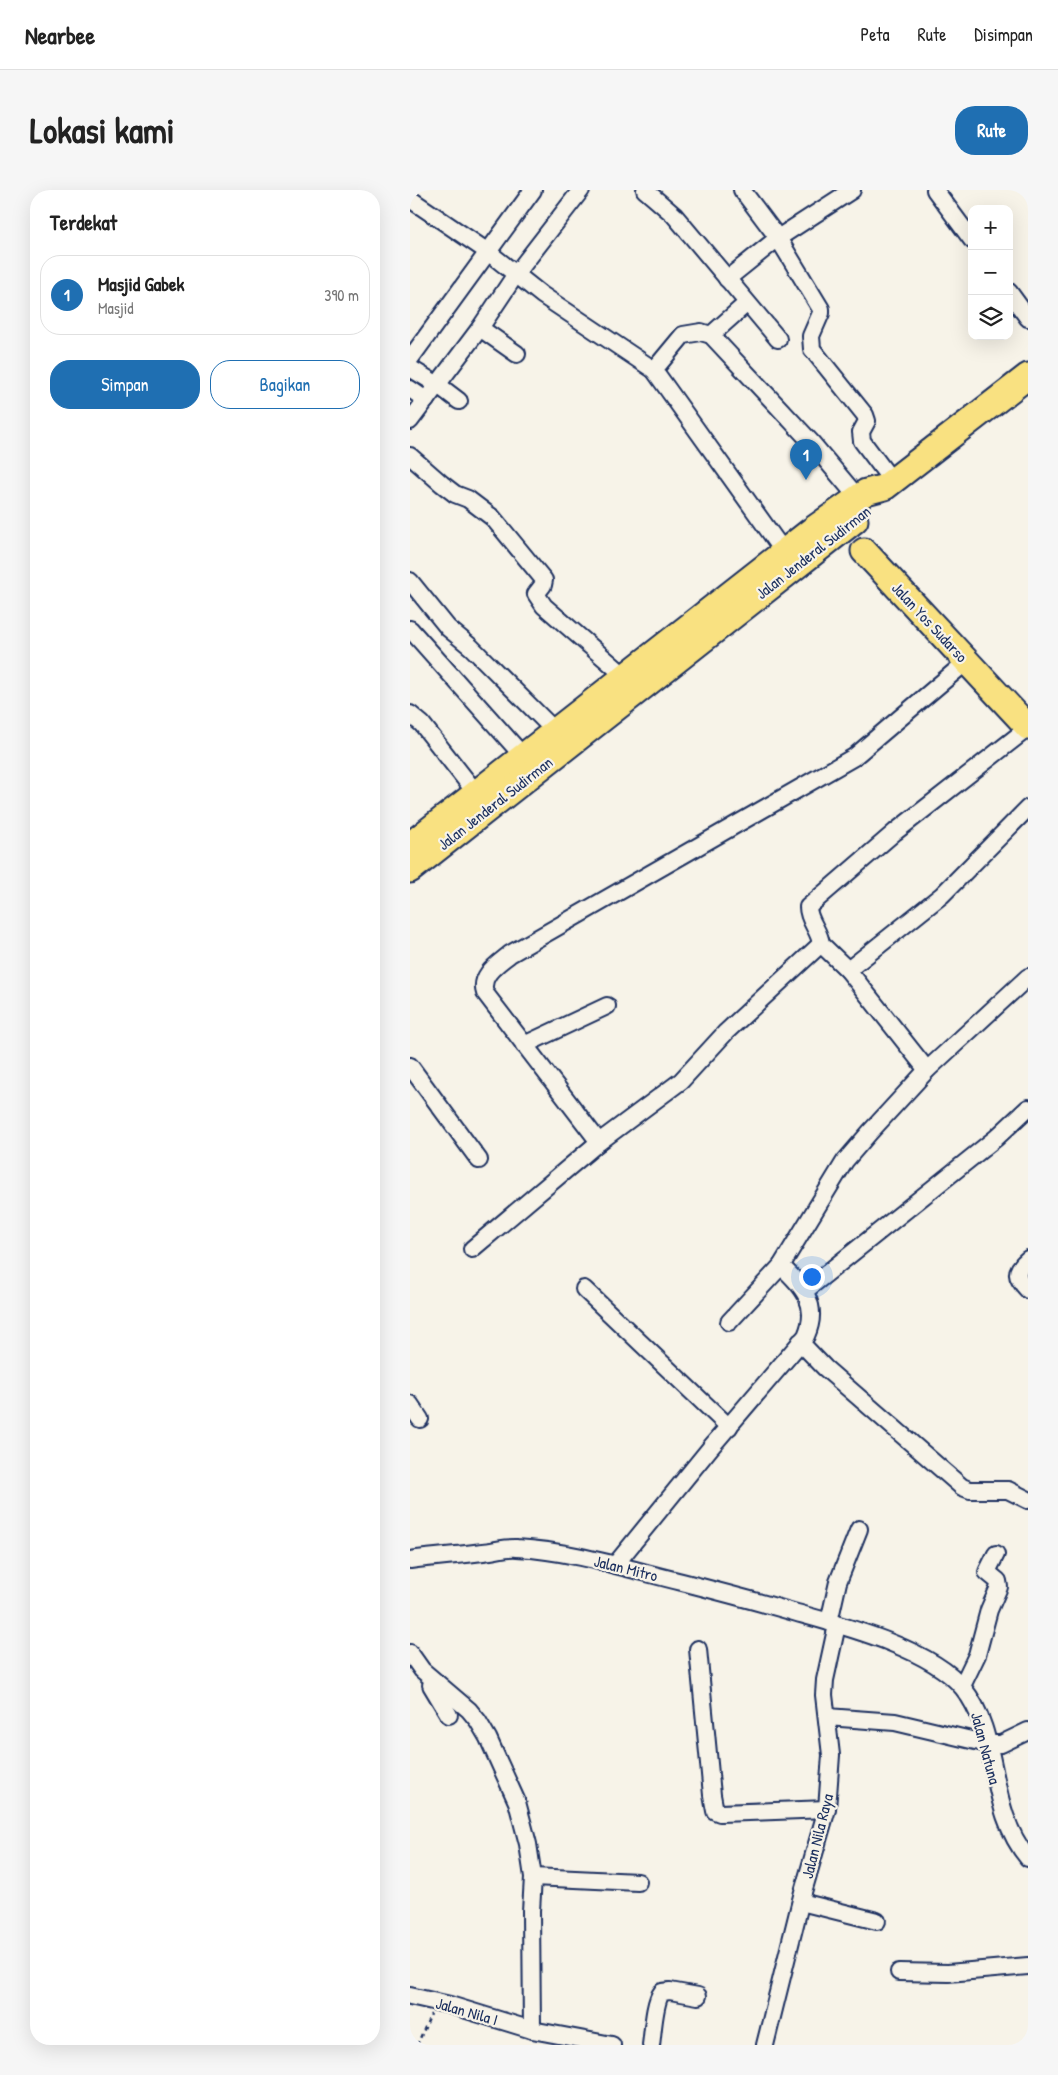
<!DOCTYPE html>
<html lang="id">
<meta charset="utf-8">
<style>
body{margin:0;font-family:"Patrick Hand",sans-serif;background:#f6f6f6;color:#222}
.controls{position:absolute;right:15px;top:15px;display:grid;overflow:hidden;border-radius:10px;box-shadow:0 5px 20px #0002}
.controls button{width:45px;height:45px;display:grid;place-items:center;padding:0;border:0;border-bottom:1px solid #e0e0e0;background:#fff;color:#222;font:25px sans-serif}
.you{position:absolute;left:401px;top:1086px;width:18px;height:18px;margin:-12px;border:4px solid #fff;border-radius:50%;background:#1a73e8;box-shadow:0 0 0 8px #1a73e833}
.badge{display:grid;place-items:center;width:32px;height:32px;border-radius:50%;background:#1f6fb2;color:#fff;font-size:16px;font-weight:700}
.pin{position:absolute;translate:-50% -41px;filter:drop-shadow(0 1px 2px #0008)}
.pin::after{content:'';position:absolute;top:26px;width:18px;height:15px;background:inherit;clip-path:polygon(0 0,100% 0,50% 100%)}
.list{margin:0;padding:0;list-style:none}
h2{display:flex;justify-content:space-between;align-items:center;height:65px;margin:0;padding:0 20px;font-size:21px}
h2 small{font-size:16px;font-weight:400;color:#767676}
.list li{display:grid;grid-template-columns:32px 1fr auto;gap:15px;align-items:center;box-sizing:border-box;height:80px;margin:0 10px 10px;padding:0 10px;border:1px solid #e0e0e0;border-radius:20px}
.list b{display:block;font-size:19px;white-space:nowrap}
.list p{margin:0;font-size:16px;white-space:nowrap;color:#767676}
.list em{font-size:16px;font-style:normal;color:#767676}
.actions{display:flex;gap:10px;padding:15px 20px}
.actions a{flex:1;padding:11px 0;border:1px solid #1f6fb2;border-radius:20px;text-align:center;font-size:18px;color:#1f6fb2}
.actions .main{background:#1f6fb2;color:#fff}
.icon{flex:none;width:28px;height:28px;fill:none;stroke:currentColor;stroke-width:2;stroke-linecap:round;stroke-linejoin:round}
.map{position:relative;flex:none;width:618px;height:1855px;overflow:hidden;border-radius:20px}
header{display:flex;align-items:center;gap:30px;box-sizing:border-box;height:70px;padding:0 25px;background:#fff;border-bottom:1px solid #e0e0e0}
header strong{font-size:24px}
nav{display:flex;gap:28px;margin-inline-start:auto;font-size:18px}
.intro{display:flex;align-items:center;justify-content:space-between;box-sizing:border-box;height:120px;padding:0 30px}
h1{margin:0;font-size:35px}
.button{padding:12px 22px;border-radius:20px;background:#1f6fb2;color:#fff;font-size:18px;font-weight:700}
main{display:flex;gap:30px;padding:0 30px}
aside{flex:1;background:#fff;border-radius:20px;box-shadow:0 5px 20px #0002}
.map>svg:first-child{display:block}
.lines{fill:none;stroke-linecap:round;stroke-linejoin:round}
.minor-casing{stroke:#1b2f5e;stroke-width:20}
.highway-casing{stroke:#1b2f5e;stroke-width:29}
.path{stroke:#1b2f5e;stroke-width:2.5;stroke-dasharray:4 4;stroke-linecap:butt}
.minor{stroke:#f7f3e8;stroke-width:16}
.highway{stroke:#f9e181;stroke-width:25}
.labels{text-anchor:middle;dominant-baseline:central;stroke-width:4.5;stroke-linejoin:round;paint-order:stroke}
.street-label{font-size:16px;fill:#1b2f5e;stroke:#f7f3e8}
</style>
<header>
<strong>Nearbee</strong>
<nav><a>Peta</a><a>Rute</a><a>Disimpan</a></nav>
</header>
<div class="intro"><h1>Lokasi kami</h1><a class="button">Rute</a></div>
<main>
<aside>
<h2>Terdekat<small></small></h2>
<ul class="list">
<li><span class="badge">1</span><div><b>Masjid Gabek</b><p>Masjid</p></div><em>390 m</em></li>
</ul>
<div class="actions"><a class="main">Simpan</a><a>Bagikan</a></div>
</aside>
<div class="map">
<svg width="618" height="1855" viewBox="0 0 618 1855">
<rect width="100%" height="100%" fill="#f7f3e8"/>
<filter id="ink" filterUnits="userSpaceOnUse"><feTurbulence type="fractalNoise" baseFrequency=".02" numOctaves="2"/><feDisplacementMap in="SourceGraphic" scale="10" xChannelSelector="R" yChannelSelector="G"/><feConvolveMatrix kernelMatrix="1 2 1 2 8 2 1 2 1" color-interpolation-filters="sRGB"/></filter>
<g filter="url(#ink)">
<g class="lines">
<defs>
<g id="minor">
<polyline points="235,0 264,25 368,149"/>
<polyline points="332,0 368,48 442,0"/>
<polyline points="525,0 562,50"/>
<polyline points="0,9 78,62 132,105 244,180 374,362"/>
<polyline points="317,89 368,48 411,119 411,123 401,146 402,159 455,225 457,231 451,242 452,251 482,291"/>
<polyline points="599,102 618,128"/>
<polyline points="70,138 107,164"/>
<polyline points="301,145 337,113"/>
<polyline points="0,169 123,0"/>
<polyline points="0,178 28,195 49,211"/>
<polyline points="244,180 273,145 291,142 301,145 401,252 448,308"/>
<polyline points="0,199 16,210"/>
<polyline points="0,231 70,138 106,84 171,0"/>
<polyline points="0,266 32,294 45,304 58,309 83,328 134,390 133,395 126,404 134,416 216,487"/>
<polyline points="0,391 38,438 61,457 145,541"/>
<polyline points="0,439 113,566"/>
<polyline points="0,524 12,534 66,603"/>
<polyline points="438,780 532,705 618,618"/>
<polyline points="114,855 197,816"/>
<polyline points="0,876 69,970"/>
<path d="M517 880 438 780 411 754C410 741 398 731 398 717L485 642 618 538"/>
<path d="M189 952 75 803C69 785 88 774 100 764L444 567 556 472"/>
<polyline points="62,1059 189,952 271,891 316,842 411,754"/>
<path d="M618 1069C604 1081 605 1087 618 1100"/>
<polyline points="174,1099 319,1237"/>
<polyline points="396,1100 586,948 618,918"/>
<polyline points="319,1132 371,1076 435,971 460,942 517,880 618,787"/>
<polyline points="390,1152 415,1178 552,1297 560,1300 598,1300 618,1310"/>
<polyline points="0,1214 10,1229"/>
<path d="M0 1370C24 1367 48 1365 73 1362 84 1361 96 1357 107 1358 163 1361 218 1379 272 1392 311 1402 349 1412 387 1423 434 1436 522 1459 553 1498 592 1546 576 1618 618 1668"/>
<path d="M205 1375 301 1257 396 1146C410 1115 393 1096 371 1076"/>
<polyline points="419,1432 428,1392 449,1339"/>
<polyline points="288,1459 302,1605 305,1621 310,1623 417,1619"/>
<polyline points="0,1463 12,1480 59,1520 68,1531 78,1548 107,1612 118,1654 123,1687 121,1721 122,1840"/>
<polyline points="21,1495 39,1525"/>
<polyline points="552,1496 567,1465 579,1420 589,1397 588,1391 577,1382 586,1364"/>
<polyline points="417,1527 485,1532 578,1554 591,1554 618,1541"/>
<polyline points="123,1687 228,1692"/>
<polyline points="391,1712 467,1731"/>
<polyline points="489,1782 538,1783 618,1776"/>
<polyline points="0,1806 40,1815 122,1840 202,1855"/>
<path d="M241 1855C243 1842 244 1812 252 1802L260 1801 288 1806"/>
<polyline points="355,1855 393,1702 417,1619 421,1565 414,1505 415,1490 427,1435"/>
</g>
<g id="highway">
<polyline points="454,361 618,537"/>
<polyline points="0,655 402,340 456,302 475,297 618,186"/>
<polyline points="0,680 445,330"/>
</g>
</defs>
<use href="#minor" class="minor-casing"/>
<use href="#highway" class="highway-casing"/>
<polyline class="path" points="7,1855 21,1824"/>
<use href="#minor" class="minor"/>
<use href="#highway" class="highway"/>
</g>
</g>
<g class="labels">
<g class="street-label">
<text transform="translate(403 362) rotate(-38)">Jalan Jenderal Sudirman</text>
<text transform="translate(520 432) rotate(47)">Jalan Yos Sudarso</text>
<text transform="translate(85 613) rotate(-38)">Jalan Jenderal Sudirman</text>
<text transform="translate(216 1378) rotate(14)">Jalan Mitro</text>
<text transform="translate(576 1558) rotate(75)">Jalan Natuna</text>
<text transform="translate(407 1646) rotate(-76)">Jalan Nila Raya</text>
<text transform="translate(57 1821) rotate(16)">Jalan Nila I</text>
</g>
</g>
</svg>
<div class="controls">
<button>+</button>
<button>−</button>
<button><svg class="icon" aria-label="layers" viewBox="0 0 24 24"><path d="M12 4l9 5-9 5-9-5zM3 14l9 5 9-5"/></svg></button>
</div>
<div class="you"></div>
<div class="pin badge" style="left:396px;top:290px">1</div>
</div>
</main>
